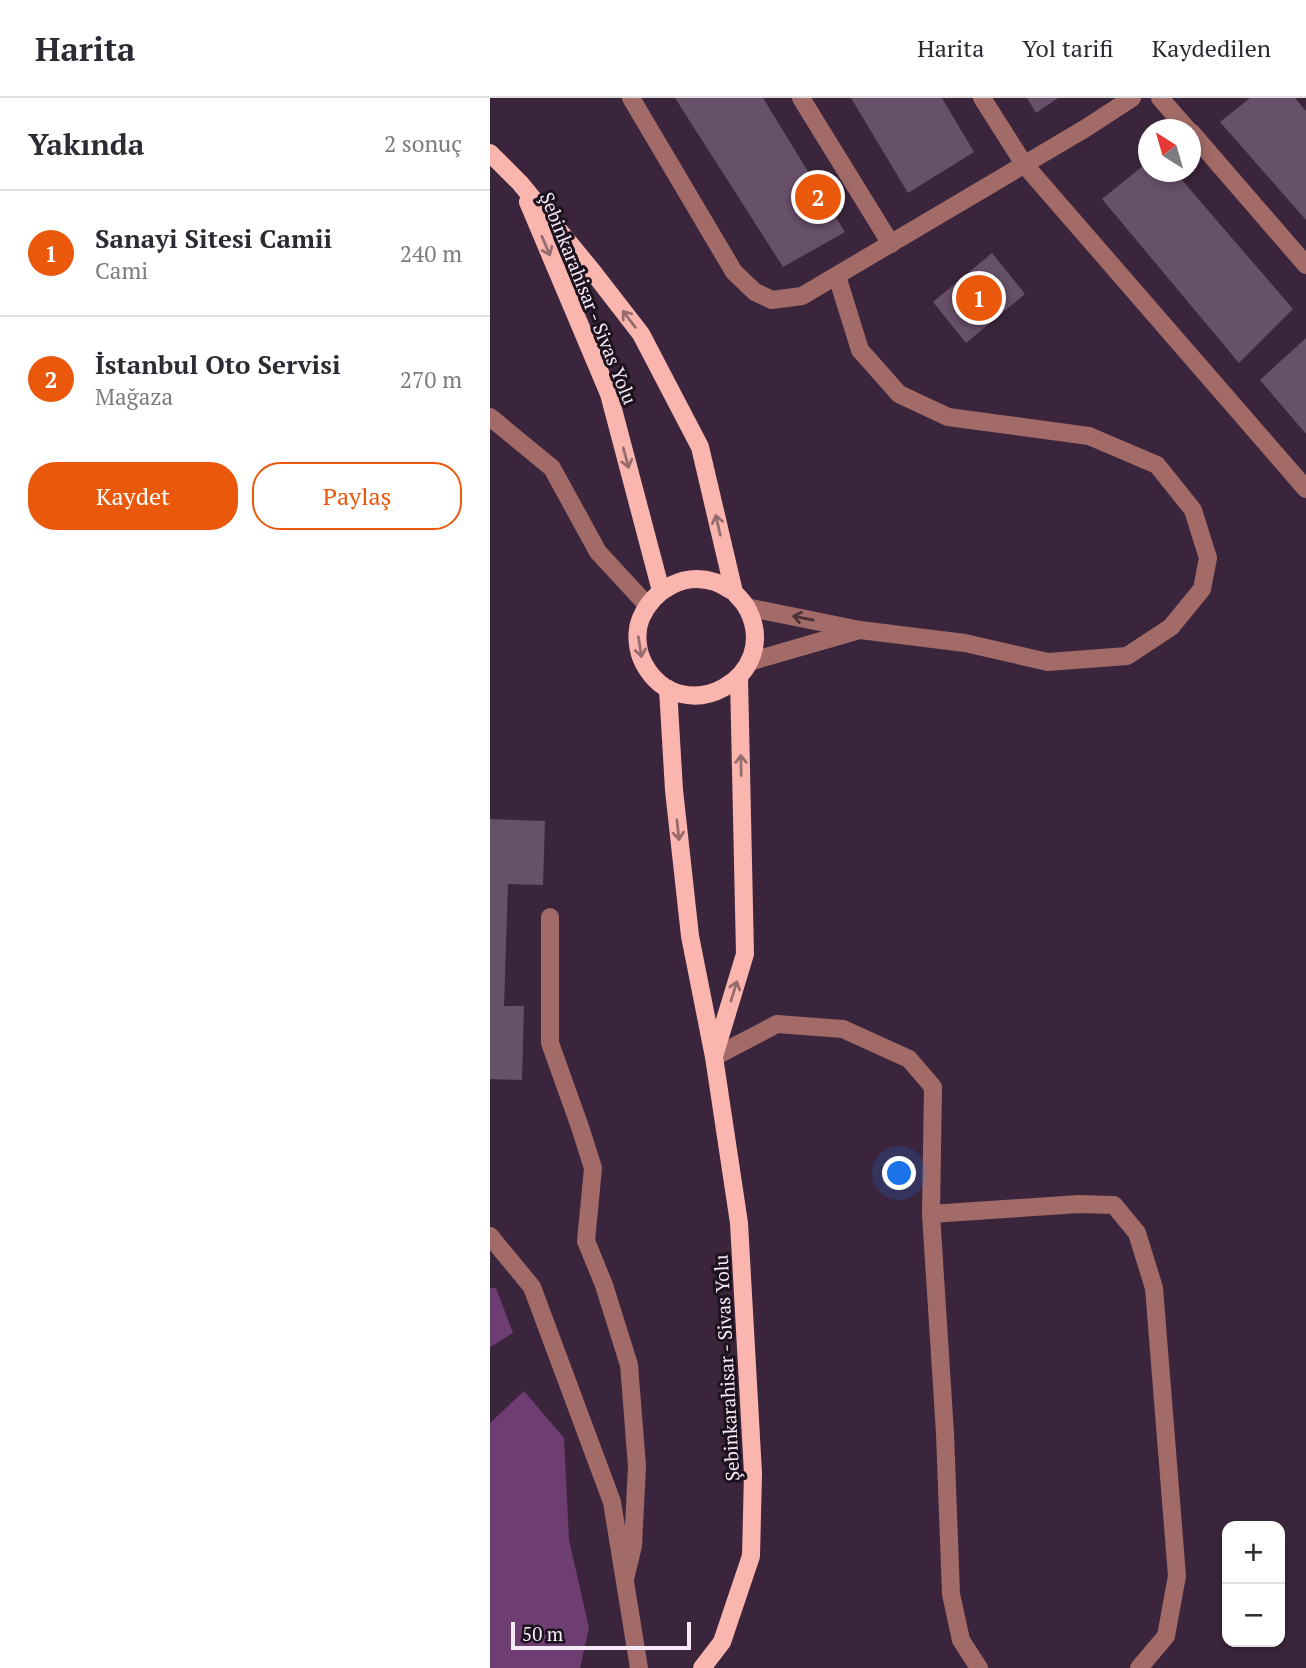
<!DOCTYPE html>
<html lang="tr">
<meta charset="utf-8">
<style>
body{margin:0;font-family:"PT Serif",serif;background:#f2f2f3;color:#2b2b33}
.controls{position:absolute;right:21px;bottom:21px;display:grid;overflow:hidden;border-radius:14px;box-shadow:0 4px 10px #0003}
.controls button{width:63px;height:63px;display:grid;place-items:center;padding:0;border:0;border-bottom:2px solid #e1e1e2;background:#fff;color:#2b2b33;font:35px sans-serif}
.compass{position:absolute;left:648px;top:21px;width:63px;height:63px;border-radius:50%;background:#fff;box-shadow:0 4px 10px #0003;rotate:323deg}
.scale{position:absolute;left:21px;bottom:18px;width:180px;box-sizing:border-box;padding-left:7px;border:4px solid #f7e9f8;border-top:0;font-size:19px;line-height:24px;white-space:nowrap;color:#f7e9f8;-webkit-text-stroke:5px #1c121d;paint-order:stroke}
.you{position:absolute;left:410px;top:1076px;width:24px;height:24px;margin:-18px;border:5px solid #fff;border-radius:50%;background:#1a73e8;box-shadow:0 0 0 10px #1a73e833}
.badge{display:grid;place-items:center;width:46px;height:46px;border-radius:50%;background:#ea580c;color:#fff;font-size:23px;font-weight:700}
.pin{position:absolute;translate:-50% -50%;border:4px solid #fff;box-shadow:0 2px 7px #0006}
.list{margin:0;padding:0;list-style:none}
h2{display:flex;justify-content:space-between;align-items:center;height:91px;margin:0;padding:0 28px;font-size:30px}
h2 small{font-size:23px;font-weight:400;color:#7c7c81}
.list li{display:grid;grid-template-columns:46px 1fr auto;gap:21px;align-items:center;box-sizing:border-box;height:126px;padding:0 28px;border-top:2px solid #e1e1e2}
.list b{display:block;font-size:26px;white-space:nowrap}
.list p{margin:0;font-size:23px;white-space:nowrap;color:#7c7c81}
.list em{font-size:23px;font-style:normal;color:#7c7c81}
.actions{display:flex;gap:14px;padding:21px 28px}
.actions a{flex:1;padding:16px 0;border:2px solid #ea580c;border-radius:28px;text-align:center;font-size:24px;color:#ea580c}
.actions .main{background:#ea580c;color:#fff}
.map{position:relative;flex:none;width:816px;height:1570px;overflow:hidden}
header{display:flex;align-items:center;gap:42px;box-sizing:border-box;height:98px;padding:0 35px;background:#fff;border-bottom:2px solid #e1e1e2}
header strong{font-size:33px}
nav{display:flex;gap:38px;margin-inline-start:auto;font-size:24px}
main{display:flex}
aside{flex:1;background:#fff}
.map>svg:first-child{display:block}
.forest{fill:#6e3e72}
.building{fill:#675069}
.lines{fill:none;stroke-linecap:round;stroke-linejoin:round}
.minor{stroke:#a26b67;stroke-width:18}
.major{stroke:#fbb5af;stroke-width:18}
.oneway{stroke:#976c6d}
.oneway2{stroke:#4b3137}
.labels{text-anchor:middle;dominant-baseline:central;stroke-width:6;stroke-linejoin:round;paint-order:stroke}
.street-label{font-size:19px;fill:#f7e9f8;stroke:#1c121d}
</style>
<header>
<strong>Harita</strong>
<nav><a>Harita</a><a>Yol tarifi</a><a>Kaydedilen</a></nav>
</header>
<main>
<aside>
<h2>Yakında<small>2 sonuç</small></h2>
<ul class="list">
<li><span class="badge">1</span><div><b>Sanayi Sitesi Camii</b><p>Cami</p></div><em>240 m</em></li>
<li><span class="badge">2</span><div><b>İstanbul Oto Servisi</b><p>Mağaza</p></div><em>270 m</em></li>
</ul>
<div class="actions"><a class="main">Kaydet</a><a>Paylaş</a></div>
</aside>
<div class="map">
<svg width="816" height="1570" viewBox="0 0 816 1570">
<rect width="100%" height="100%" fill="#3b253c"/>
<g class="forest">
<polygon points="0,1190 6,1190 23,1235 0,1249"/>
<polygon points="34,1293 74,1340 79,1442 99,1530 90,1570 0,1570 0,1325"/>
</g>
<g class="building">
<polygon points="185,0 273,0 355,134 293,169"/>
<polygon points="361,0 452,0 484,54 418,95"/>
<polygon points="537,0 568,0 546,15"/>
<polygon points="760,0 805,0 816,13 816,122 730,24"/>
<polygon points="659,63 659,74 685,74 803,211 749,265 612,101"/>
<polygon points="502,155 535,196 476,245 443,204"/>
<polygon points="816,240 816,336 770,282"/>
<polygon points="0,721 55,723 53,787 18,786 14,908 34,908 32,982 0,981"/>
</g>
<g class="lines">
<g class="minor">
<polyline points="141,0 244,174 265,194 282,202 312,198 596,30 642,0"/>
<polyline points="311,0 401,146"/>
<polyline points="492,0 534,66 816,391"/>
<polyline points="670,0 698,32"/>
<polyline points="701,34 816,167"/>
<polyline points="0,319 62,370 108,454 157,507"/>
<polyline points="256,509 370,532 475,545 558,564 637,558 681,529 712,491 718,460 703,412 667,367 599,338 458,319 409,296 370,252 347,178"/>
<polyline points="259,564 366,533"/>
<polyline points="60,819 60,945 90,1029 103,1070 96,1143 114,1187 139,1267 147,1368 143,1448 135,1481"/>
<polyline points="224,959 287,926 353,931 419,961 443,989 441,1116 455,1335 461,1496 471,1542 489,1570"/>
<polyline points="441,1116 589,1106 624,1107 647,1135 664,1190 687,1478 676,1538 649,1570"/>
<polyline points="0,1138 42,1189 122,1404 149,1570"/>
</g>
<g class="major">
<path d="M0 55 30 85 103 174 151 236 210 349 244 494C248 499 254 504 257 510 294 579 192 635 154 566 147 553 145 534 151 520 164 491 194 474 225 484 231 486 238 491 244 494"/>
<polyline points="38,104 119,296 171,493"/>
<polyline points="178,591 184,692 200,838 224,959 249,1125 263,1375 261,1458 232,1544 212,1570"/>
<polyline points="225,955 255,856 249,580"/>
</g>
</g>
<defs><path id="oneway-shaft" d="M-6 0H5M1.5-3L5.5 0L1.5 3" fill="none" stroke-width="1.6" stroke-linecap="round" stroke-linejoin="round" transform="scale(1.75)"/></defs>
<g class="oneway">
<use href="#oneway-shaft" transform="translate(56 148) rotate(67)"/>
<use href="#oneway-shaft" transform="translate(139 221) rotate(-127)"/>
<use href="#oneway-shaft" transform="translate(136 360) rotate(75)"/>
<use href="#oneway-shaft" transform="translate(228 427) rotate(-103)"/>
<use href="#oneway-shaft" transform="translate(150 549) rotate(81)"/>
<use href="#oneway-shaft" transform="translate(251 667) rotate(-91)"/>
<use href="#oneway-shaft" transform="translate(188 732) rotate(84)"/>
<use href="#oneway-shaft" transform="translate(244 893) rotate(-73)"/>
</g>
<use class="oneway2" href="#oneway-shaft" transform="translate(313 520) rotate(-169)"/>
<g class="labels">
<g class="street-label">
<text transform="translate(99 200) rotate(68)">Şebinkarahisar - Sivas Yolu</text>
<text transform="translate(236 1270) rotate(-93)">Şebinkarahisar - Sivas Yolu</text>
</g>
</g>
</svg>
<div class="controls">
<button>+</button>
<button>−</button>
</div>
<svg class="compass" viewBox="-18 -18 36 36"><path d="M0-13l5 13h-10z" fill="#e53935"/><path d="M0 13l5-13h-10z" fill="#7c7c81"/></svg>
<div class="scale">50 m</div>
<div class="you"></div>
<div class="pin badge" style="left:489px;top:200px">1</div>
<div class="pin badge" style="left:328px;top:99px">2</div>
</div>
</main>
